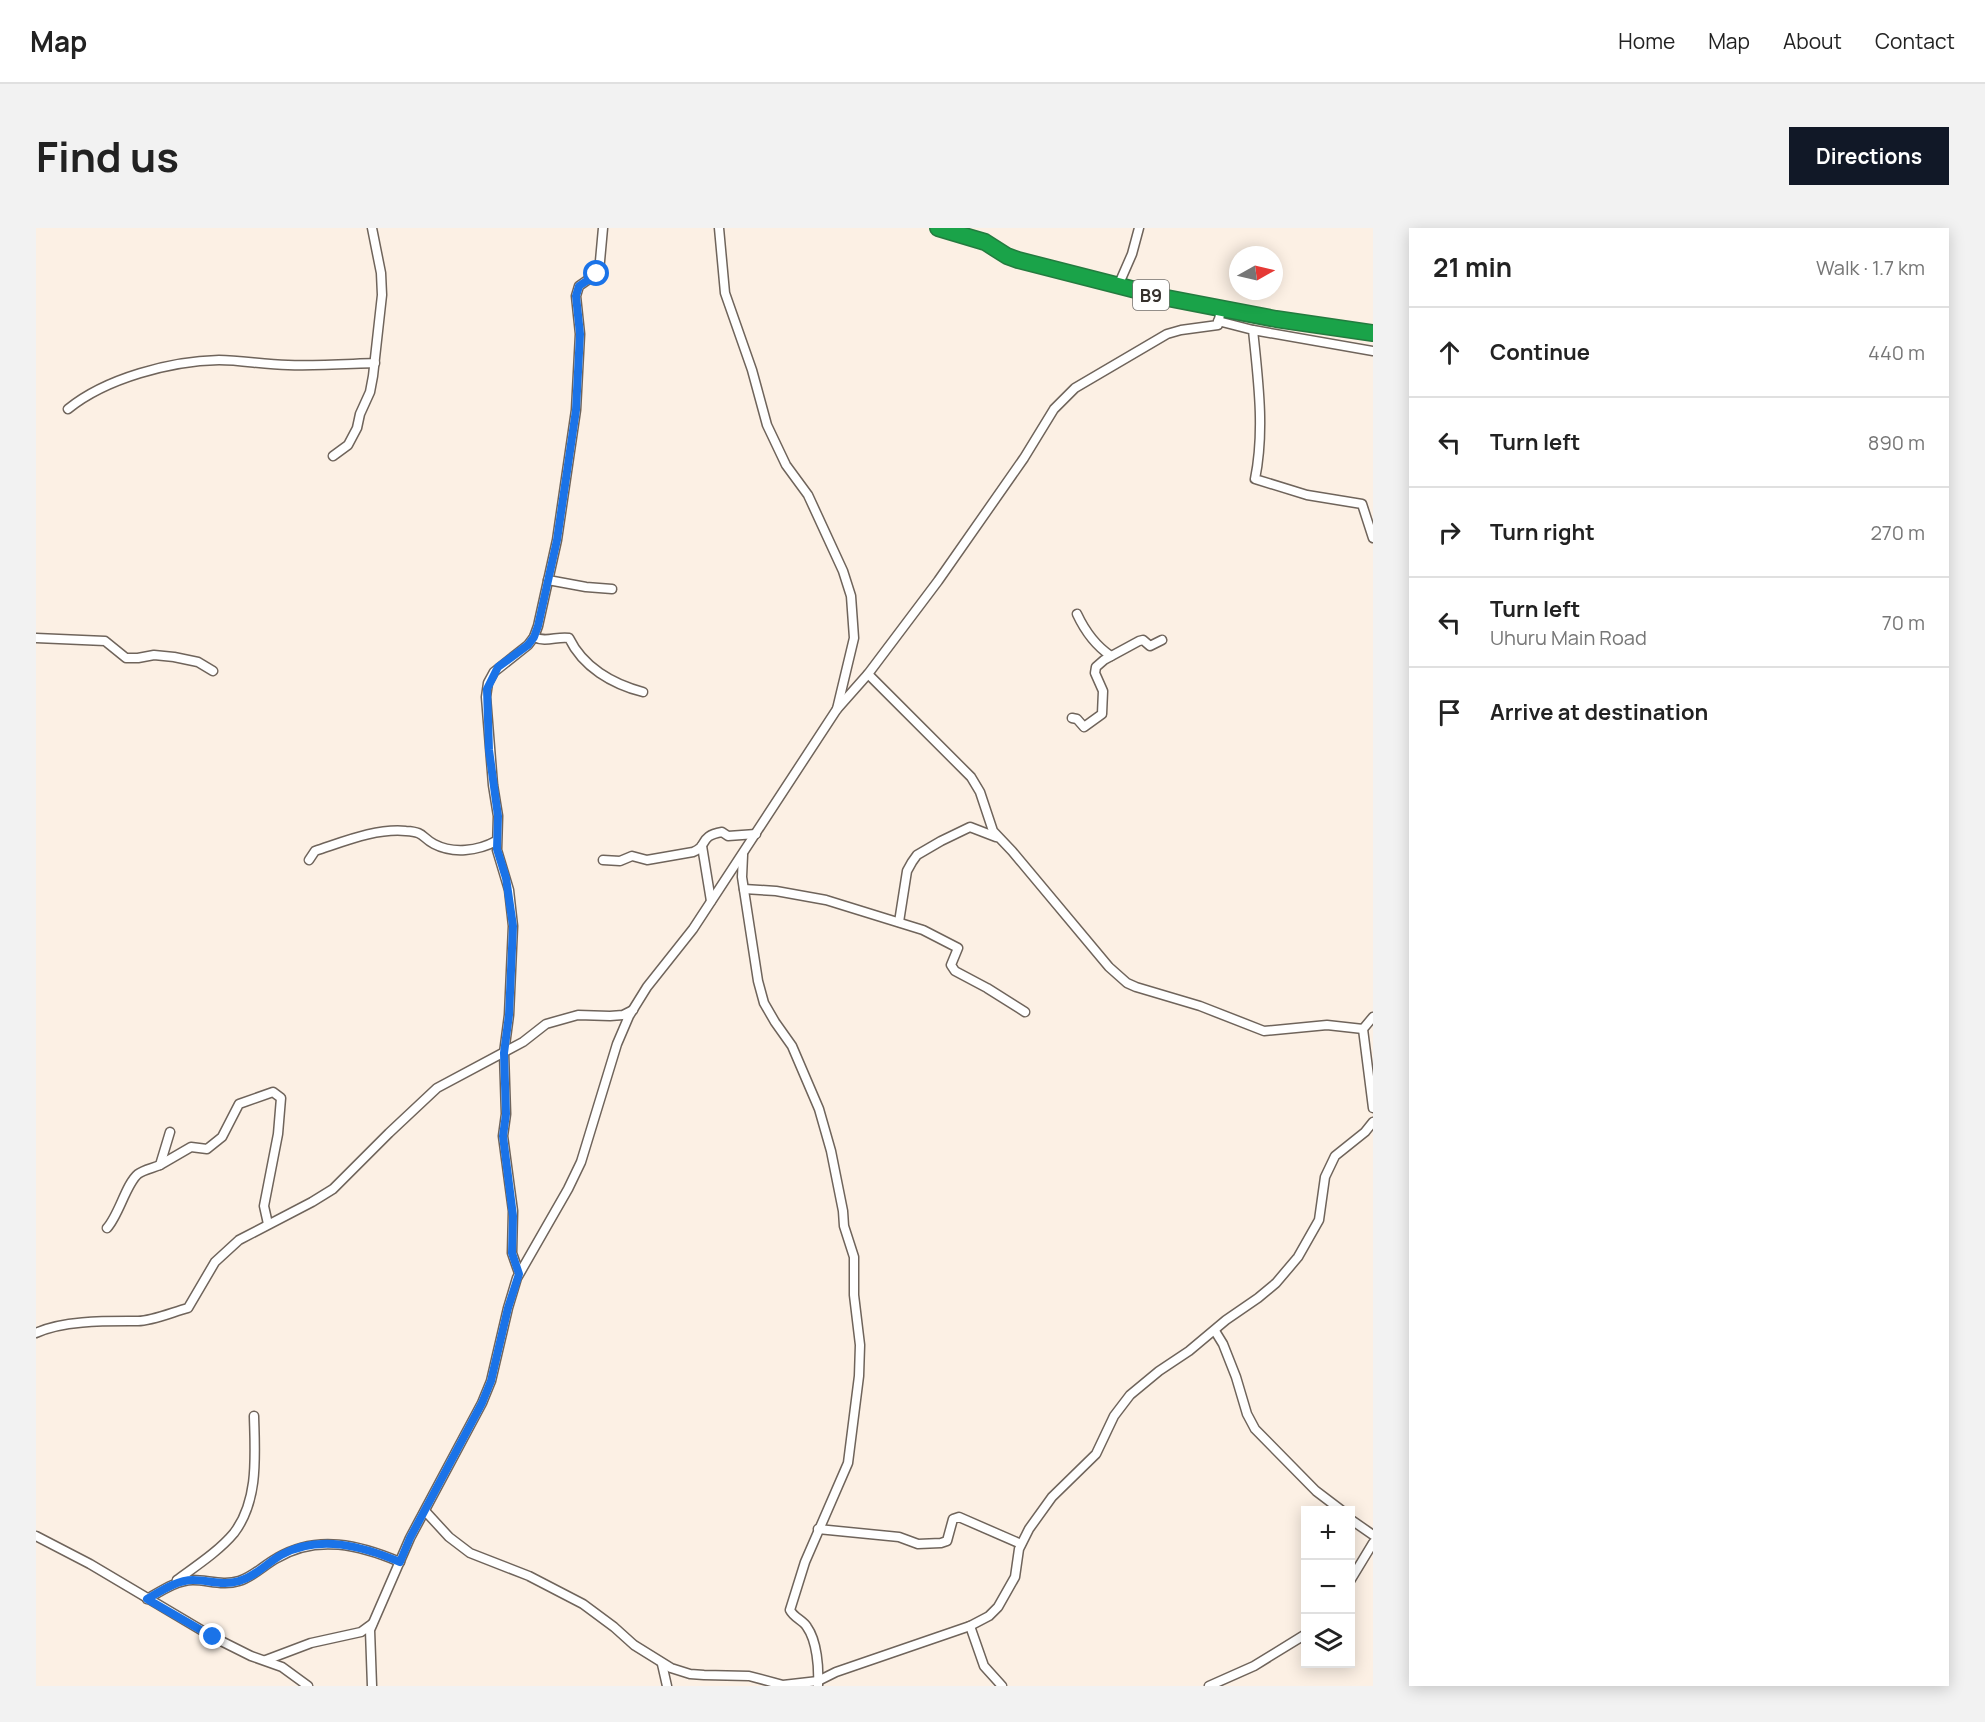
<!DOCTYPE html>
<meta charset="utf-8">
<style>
body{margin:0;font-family:Manrope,sans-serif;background:#f2f2f2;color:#222}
.controls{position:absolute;right:18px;bottom:18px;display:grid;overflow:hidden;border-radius:0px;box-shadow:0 3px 15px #0003}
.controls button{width:54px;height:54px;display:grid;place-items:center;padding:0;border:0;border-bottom:2px solid #e0e0e0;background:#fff;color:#222;font:30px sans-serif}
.compass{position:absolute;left:1193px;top:18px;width:54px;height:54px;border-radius:50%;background:#fff;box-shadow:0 3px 15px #0003;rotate:82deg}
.stop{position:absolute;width:18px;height:18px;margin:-14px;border:4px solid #1a73e8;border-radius:50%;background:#fff}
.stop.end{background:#1a73e8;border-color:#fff;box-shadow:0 2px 6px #0008}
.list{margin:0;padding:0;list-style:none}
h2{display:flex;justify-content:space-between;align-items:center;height:78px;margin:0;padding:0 24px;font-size:26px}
h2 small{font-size:20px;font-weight:400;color:#767676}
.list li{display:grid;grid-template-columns:39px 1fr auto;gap:18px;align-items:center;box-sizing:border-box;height:90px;padding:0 24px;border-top:2px solid #e0e0e0}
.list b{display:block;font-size:22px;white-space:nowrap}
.list p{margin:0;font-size:20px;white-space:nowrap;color:#767676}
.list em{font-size:20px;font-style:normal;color:#767676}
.icon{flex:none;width:33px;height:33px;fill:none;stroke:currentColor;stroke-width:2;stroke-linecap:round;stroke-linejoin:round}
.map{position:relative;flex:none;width:1337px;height:1458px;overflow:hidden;border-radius:0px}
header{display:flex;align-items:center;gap:36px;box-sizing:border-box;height:84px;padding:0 30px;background:#fff;border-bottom:2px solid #e0e0e0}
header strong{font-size:28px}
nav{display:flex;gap:33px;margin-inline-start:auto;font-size:21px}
.intro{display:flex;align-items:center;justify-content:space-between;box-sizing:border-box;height:144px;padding:0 36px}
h1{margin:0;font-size:42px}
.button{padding:15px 27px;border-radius:0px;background:#111827;color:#fff;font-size:21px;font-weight:700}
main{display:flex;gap:36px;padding:0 36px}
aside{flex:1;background:#fff;border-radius:0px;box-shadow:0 3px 15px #0003}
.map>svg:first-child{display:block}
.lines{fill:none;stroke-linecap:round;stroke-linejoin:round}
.street-casing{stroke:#6f645b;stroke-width:11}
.highway-casing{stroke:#247b3f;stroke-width:18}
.street{stroke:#fff;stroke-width:8}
.highway{stroke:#1aa349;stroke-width:15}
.route{stroke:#1a73e8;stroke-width:8}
.labels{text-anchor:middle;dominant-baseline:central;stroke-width:6;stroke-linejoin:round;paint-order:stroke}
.shield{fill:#fff;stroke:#726f6c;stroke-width:1.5}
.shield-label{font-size:18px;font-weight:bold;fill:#36312d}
</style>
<header>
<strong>Map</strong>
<nav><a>Home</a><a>Map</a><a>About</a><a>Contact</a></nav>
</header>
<div class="intro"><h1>Find us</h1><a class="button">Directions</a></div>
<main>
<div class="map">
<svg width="1337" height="1458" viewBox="0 0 1337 1458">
<rect width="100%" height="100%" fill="#fcf0e4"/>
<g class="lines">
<defs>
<g id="street">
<polyline points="683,0 689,65 716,142 731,197 750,237 772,267 807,343 815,368 818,410 801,481"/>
<polyline points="1082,58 1096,26 1103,0"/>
<path d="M1182 93 1217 102C1222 151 1229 202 1219 251L1271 267 1326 276 1337 310"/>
<polyline points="1217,102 1337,123"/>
<path d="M32 181C70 150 135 133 183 132 206 132 229 137 252 137 281 138 310 136 339 135"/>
<polyline points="297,228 312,217 321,200 324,186 334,164 337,148 346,67 345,45 336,0"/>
<polyline points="512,352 550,359 576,361"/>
<path d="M1041 386C1048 401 1060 418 1075 428"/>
<path d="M498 409C510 415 521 408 533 410 547 439 576 456 607 464"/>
<polyline points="0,410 69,413 90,430 102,430 118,427 138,429 162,434 177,443"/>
<polyline points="832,446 935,549 944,564 957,603 976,623 1073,739 1091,755 1100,759 1164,778 1228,803 1291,797 1327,801"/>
<polyline points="1036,490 1041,491 1048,499 1066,486 1067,463 1059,445 1060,439 1068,432 1103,413 1107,412 1114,418 1126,412"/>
<polyline points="666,618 675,673"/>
<path d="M707 627 706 649 722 753 728 775 739 794 756 818 783 881 795 923 807 983 808 998 818 1029V1067L824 1117 823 1148 812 1235 769 1334 754 1382C758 1390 767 1392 771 1399 781 1413 783 1440 782 1457"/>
<path d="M273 632 279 623C307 614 340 600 370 603 389 604 385 609 398 616 417 626 442 623 460 613"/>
<path d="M567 632 584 633 596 628 611 632 657 624C673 618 662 608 686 604L692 608 720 606"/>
<polyline points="708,661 740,663 790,672 887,702 922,720 915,737 919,743 951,760 989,784"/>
<polyline points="863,694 871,643 876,634 881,627 905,613 934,599 960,609"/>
<polyline points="1337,789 1327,801 1337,880"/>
<polyline points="124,937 155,919 171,921 186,909 203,876 237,864 245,870 242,906 228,978 232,996"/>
<path d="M71 1000C83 987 90 956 102 946 107 942 117 940 124 937L134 904"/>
<polyline points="483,1045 476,1025 477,983 467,908 470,886 468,825 473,787 477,698 473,662 461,622 462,588 457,557 450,469 452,455 458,444 492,417 498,409 502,398 521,312 540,182 544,106 540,68 543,58 563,44 567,0"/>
<polyline points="1179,1103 1187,1116 1200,1149 1211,1186 1219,1201 1280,1263 1305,1282"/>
<path d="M0 1105C27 1092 72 1093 102 1093 116 1093 137 1084 152 1080L179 1034 203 1012 276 974 297 961 353 905 401 860 487 814 510 796 542 787 574 788 587 787 597 782"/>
<polyline points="390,1284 413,1309 434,1325 493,1348 547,1376 578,1399 598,1417 635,1440 654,1446 668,1447 713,1448 747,1457 782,1453 800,1444 934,1398 953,1388 962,1379 979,1349 983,1321 993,1301 1016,1269 1060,1226 1078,1188 1094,1167 1123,1143 1153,1123 1190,1092 1222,1070 1240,1055 1262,1029 1283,992 1289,949 1299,928 1329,904 1337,894"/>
<polyline points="1314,1291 1337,1307"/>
<polyline points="782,1301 863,1309 882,1316 905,1315 911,1313 917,1291 923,1289 985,1316"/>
<polyline points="0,1308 54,1336 177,1409 215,1428 246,1439 272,1458"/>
<path d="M141 1352C160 1338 183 1323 198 1305 223 1272 219 1227 218 1188"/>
<polyline points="1314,1353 1337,1315"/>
<path d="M111 1371C125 1363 141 1352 157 1352 172 1352 187 1358 203 1353 217 1349 228 1337 241 1330 281 1306 324 1317 364 1334"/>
<polyline points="934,1398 948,1438 966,1458"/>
<polyline points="230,1432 275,1415 325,1404 336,1396"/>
<polyline points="626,1436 631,1458"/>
<polyline points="336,1458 334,1402 374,1310 446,1175 455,1153 472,1080 481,1050 532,961 545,934 581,816 593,788 611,759 657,701 801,481 832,446 902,353 988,230 1018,181 1039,160 1131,106 1145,102 1182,97 1185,81"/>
<polyline points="1173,1458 1218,1438 1270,1406"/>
</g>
<polyline id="highway" points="902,0 949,14 971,28 982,32 1131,70 1240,91 1337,105"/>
</defs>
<use href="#street" class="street-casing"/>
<use href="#highway" class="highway-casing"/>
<use href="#street" class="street"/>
<use href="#highway" class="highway"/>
</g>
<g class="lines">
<path class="route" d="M177 1409 111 1371C125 1363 141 1352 157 1352 172 1352 187 1358 203 1353 219 1349 231 1335 245 1327 283 1306 326 1318 364 1334L374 1310 446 1175 455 1153 472 1080 483 1046 476 1025 477 988 467 908 470 886 468 825 473 787 477 698 470 650 461 621 462 588 453 522 451 461 462 439 492 417 498 409 502 398 521 312 540 182 544 106 540 68 543 58 561 46"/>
</g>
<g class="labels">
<rect class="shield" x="1097" y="52" width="36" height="30" rx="4.5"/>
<g class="shield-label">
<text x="1115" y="67">B9</text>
</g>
</g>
</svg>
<div class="controls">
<button>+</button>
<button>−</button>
<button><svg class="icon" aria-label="layers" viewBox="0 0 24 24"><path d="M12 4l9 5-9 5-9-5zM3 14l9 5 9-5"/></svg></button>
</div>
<svg class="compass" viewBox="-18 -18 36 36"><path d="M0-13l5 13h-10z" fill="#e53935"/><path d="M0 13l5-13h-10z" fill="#767676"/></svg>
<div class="stop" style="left:561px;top:46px"></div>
<div class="stop end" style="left:177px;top:1409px"></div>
</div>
<aside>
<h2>21 min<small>Walk · 1.7 km</small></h2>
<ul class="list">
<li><svg class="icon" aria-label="ahead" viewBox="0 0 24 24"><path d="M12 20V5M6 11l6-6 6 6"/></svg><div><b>Continue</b></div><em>440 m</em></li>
<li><svg class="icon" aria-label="left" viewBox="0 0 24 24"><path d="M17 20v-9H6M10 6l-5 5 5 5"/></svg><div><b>Turn left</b></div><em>890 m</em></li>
<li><svg class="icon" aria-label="right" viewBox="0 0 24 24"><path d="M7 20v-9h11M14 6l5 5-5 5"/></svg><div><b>Turn right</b></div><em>270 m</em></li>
<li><svg class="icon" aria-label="left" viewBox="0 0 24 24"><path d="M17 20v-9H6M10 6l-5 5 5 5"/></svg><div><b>Turn left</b><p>Uhuru Main Road</p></div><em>70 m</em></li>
<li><svg class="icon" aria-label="arrive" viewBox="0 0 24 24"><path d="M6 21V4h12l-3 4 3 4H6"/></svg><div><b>Arrive at destination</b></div></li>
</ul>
</aside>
</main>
